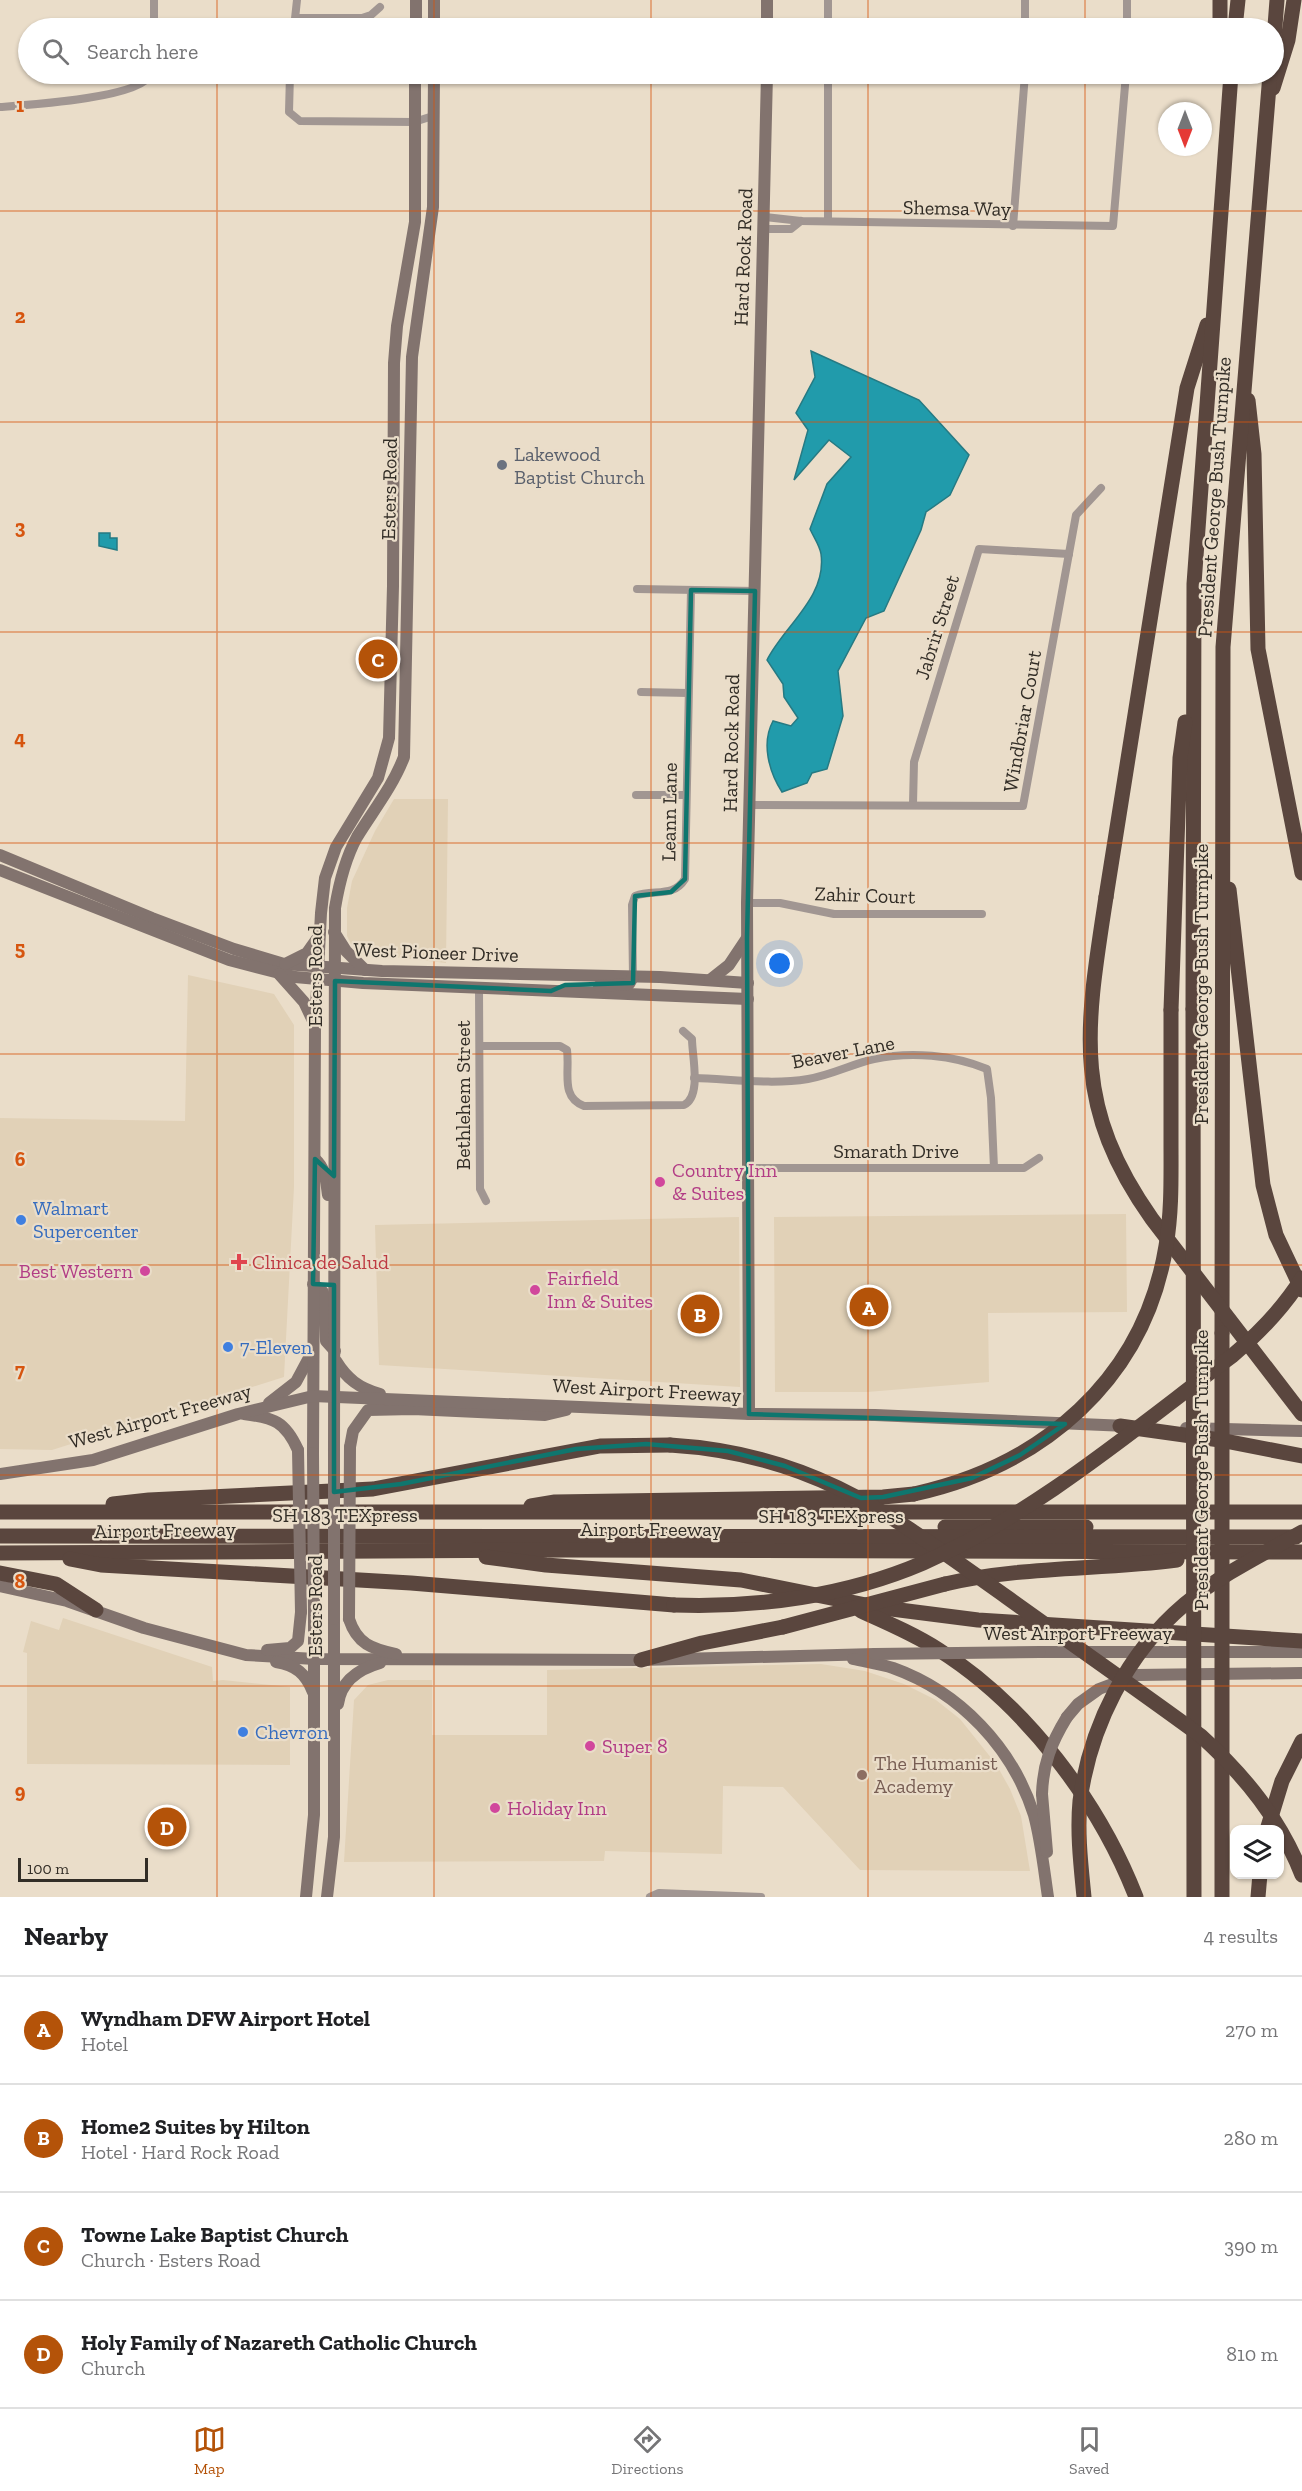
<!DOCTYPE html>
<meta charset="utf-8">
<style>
body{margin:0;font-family:"Zilla Slab",serif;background:#f6f6f6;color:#202124}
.controls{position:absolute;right:18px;bottom:18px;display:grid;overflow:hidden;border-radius:12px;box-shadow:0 2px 4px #0004}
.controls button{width:54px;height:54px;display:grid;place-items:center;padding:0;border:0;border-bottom:2px solid #e0e0e0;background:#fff;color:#202124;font:30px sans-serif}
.compass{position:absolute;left:1158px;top:102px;width:54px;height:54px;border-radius:50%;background:#fff;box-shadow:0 2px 4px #0004;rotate:180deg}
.scale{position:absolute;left:18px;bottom:15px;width:130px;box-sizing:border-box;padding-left:6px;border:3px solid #322d26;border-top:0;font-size:16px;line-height:21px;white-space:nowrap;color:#322d26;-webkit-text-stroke:4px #eaddc9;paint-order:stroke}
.you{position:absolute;left:780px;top:964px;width:21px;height:21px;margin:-15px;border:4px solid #fff;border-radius:50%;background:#1a73e8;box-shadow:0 0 0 9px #1a73e833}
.badge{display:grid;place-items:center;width:39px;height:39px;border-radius:50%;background:#b45309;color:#fff;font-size:20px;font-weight:700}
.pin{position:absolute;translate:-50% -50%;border:3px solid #fff;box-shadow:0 2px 6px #0006}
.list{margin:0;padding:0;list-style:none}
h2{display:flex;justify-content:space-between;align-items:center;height:78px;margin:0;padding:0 24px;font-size:26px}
h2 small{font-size:20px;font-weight:400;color:#757577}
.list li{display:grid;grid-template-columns:39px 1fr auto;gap:18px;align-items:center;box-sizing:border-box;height:108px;padding:0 24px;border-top:2px solid #e0e0e0}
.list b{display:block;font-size:22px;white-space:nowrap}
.list p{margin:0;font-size:20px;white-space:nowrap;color:#757577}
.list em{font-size:20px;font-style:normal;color:#757577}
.icon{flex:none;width:33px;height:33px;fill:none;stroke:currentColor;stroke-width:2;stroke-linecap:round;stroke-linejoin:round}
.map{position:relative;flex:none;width:1302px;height:1897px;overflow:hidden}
.search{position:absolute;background:#fff;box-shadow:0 2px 4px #0004;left:18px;right:18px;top:18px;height:66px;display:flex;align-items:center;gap:15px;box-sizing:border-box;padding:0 21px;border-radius:33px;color:#757577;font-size:22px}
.sheet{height:510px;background:#fff}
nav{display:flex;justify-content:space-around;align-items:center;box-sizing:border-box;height:84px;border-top:2px solid #e0e0e0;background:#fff;font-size:16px;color:#757577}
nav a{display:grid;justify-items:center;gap:3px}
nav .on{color:#b45309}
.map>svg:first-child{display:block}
.built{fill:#e1d1b7}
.water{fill:#219bab;stroke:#267a83;stroke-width:1.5}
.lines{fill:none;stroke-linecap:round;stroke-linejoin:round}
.street{stroke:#a19692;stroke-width:8}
.secondary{stroke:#82736e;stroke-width:12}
.highway{stroke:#5a463e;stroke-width:15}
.secondary-bridge{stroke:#82736e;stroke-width:12}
.highway-bridge{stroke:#5a463e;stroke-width:15}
.marked{fill:none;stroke:#0f766e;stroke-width:4.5;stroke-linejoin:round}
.grid{fill:none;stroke:#d6550f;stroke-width:1.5;stroke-opacity:0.55}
.worship-dot{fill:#6b7280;stroke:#eaddc9;stroke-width:2}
.hotel-dot{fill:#d1479c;stroke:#eaddc9;stroke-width:2}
.shop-dot{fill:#3f7fe0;stroke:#eaddc9;stroke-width:2}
.health-dot{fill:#e0444e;stroke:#eaddc9;stroke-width:2}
.education-dot{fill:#8d6e63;stroke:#eaddc9;stroke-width:2}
.labels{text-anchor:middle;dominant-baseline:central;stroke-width:4.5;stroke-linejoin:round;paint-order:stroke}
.street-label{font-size:20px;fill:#322d26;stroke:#eaddc9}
.worship-label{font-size:20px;fill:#5b616d;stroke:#eaddc9;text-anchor:start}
.hotel-label{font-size:20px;fill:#b23c85;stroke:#eaddc9;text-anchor:start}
.shop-label{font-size:20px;fill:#366cbe;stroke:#eaddc9;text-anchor:start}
.health-label{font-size:20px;fill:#be3a42;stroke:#eaddc9;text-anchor:start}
.education-label{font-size:20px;fill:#785e54;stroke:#eaddc9;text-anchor:start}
.grid-label{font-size:20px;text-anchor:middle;font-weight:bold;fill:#d6550f;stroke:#eaddc9;stroke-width:4.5;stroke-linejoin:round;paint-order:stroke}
</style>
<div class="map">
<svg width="1302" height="1897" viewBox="0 0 1302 1897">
<rect width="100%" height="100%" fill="#eaddc9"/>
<g class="built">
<polygon points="394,799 448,799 446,963 367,954 351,944 347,936 347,908 352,881 375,831"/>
<polygon points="188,975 274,994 294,1025 294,1187 284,1377 52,1450 0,1449 0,1118 185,1121"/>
<polygon points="1126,1214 1127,1312 988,1313 989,1382 867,1392 775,1392 774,1217"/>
<polygon points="739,1217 740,1387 379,1365 375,1225"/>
<polygon points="63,1618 212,1667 213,1681 223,1680 290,1687 290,1765 27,1764 27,1653 23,1652 31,1621 59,1630"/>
<polygon points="821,1664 865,1671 904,1684 936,1700 960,1719 996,1764 1010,1789 1021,1816 1030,1871 860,1870 783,1787 723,1786 722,1854 605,1851 604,1861 344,1862 354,1700 368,1685 388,1680 432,1680 432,1735 547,1735 547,1670"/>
</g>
<g class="water">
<path d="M811 351 919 400 969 455 950 495 926 512 921 530 884 611 866 618 838 671 843 716 827 769 812 773 807 783 782 792C769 772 761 743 773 721L791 726 798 718 784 697 783 684 767 660C784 626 827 597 821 554 820 546 813 536 810 529L827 484 851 457 829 440 794 480 808 430 796 413 815 377Z"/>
<polygon points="99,533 110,533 110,538 117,538 117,550 99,546"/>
</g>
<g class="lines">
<g class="street">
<polyline points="828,0 828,28"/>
<polyline points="1025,0 1025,28"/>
<polyline points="296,18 362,18 371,15 380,7"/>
<polyline points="154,28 154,0"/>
<polyline points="294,28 297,0"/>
<polyline points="1127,28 1127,0"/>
<polyline points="290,74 289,112 300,121 414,122 433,116"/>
<polyline points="828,74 828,221"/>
<path d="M0 107C27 105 142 98 151 74"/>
<polyline points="765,217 801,221 1113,226 1126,74"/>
<polyline points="1013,226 1025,74"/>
<polyline points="764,229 791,229 801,221"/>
<polyline points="637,589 755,591"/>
<polyline points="641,692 688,693"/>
<polyline points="636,795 686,795"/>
<polyline points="913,804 914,762 979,549 1069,554"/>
<polyline points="749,805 1023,806 1076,515 1101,488"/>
<polyline points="747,903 780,903 834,914 982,914"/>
<path d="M633 977 632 905 635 896C655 889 673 898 685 879L691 590"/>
<polyline points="479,988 480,1189 486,1201"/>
<path d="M480 1046H560L567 1050C570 1072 560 1097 584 1106L684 1105C702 1096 692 1056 692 1039L683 1031"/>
<path d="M694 1078C731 1079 772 1085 808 1079 832 1075 852 1064 874 1059 911 1051 953 1055 987 1069L991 1098 994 1168"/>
<polyline points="750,1168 1024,1168 1039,1158"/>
<polyline points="650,1897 659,1893 761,1897"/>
</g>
<g class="secondary">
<polyline points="416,28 416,0"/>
<polyline points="434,28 434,0"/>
<polyline points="767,28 767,0"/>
<polyline points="0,855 152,918 234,949 284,964 382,971 660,977 748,983"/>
<polyline points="0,870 229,960 295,977 363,983 748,999"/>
<polyline points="334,932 346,951 365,970"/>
<polyline points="285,964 307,953 319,936"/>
<polyline points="279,974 304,1002 314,1023"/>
<polyline points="710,980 729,965 747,938"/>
<polyline points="599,986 629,984 633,977"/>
<path d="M315 1159C326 1169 326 1181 328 1195"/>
<polyline points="313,1284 323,1292 326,1341 335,1351"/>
<path d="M336 1361C347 1379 359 1388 380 1394"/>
<polyline points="269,1403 296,1382 311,1354"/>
<path d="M244 1414C274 1418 285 1421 298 1450"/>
<polyline points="749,1414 747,903 767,74"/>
<polyline points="1186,1428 1302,1431"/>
<polyline points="350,1447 353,1431 368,1410 413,1409 545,1415 566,1410"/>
<path d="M334 1451 335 908C339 884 345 859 357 837 373 811 393 786 404 757L412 357 433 207 434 74"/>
<polyline points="313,1453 315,1027 321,913 325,878 336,847 378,778 389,738 393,586 394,363 397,326 415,222 415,74"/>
<polyline points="0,1474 93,1460 238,1414 313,1396 749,1414 875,1415 1127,1426"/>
<polyline points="0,1586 67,1601 144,1628 246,1655 315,1659 641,1660 875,1654"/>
<path d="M349 1619C357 1644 372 1649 396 1654"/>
<polyline points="267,1650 290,1648 298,1641 301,1612"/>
<polyline points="1040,1652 1302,1652"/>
<path d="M853 1659C866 1662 881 1664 893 1668 960 1692 1013 1748 1034 1815 1041 1841 1044 1870 1048 1897"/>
<path d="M276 1662C296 1665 306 1674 313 1692"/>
<path d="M338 1704C341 1681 359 1669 380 1663"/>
<polyline points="1067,1717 1078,1704 1099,1689 1136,1675 1302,1673"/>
<polyline points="1042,1794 1047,1852"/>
<polyline points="306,1897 314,1815 314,1620"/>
<polyline points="327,1897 334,1837 334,1619"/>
</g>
<g class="highway">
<polyline points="1220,28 1220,0"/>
<polyline points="1235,28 1238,0"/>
<polyline points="1274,39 1277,0"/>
<polyline points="1273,88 1288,40 1294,0"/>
<polyline points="1248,400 1254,454 1258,649 1302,873"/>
<polyline points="1229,889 1263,1185 1276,1235 1302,1290"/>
<polyline points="1106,897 1187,388 1207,325"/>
<polyline points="1193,1009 1194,584 1231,74"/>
<polyline points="1171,1010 1180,758 1185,722"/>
<polyline points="1222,1333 1223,647 1270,74"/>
<polyline points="1120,1426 1220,1440 1302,1456"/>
<polyline points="113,1504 149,1500 373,1489 600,1446 670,1445"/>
<polyline points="531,1506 555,1502 883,1497 914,1494"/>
<polyline points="0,1512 1302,1512"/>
<polyline points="945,1527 1086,1527"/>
<polyline points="0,1536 1296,1537"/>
<polyline points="0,1553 565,1550 1302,1552"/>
<polyline points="486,1557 546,1565 741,1580 876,1607 978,1620 1302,1641"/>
<polyline points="70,1559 101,1565 411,1583 674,1605"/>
<polyline points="0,1573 56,1584 96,1610"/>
<path d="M945 1584C1022 1566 1100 1570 1177 1560"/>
<path d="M861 1611C888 1623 914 1634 939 1650 1026 1705 1099 1802 1136 1897"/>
<polyline points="641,1660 702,1643 783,1627"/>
<polyline points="1267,1830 1282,1781 1302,1741"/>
<polyline points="1258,1897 1260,1874"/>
</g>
<g class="secondary-bridge">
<polyline points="298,1450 301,1612"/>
<polyline points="334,1451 334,1619"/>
<polyline points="313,1453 314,1620"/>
<polyline points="349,1619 350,1447"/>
<polyline points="875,1654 1040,1652"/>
<path d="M1042 1794C1043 1764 1051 1743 1067 1717"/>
</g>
<g class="highway-bridge">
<path d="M1106 897C1086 1027 1071 1105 1152 1219L1302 1414"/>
<polyline points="1193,1009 1194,1897"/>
<polyline points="1222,1333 1222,1897"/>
<path d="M670 1445C817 1454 893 1517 1008 1598 1072 1644 1137 1689 1201 1736 1245 1776 1280 1819 1302 1875"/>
<path d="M914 1494C1042 1466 1144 1380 1166 1246 1172 1211 1171 1177 1171 1142 1171 1098 1171 1054 1171 1010"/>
<path d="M674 1605C758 1608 846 1596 923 1563 1036 1513 1133 1430 1232 1356 1259 1333 1283 1309 1302 1278"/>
<polyline points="783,1627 945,1584"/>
<path d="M1084 1897C1081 1866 1077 1833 1080 1801 1090 1726 1127 1653 1185 1604 1220 1575 1263 1554 1302 1532"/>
</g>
</g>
<path class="marked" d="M691 590 755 591 747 938 749 1414 1065 1424 1020 1455 972 1478 883 1497 861 1498 785 1466 728 1451 646 1444 576 1449 401 1484 334 1492V1285L313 1284 315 1159 334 1176 335 981 551 991 565 985 633 983 635 896 671 892 685 879Z"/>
<path class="grid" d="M217 0V28M434 0V28M651 0V28M868 0V28M1085 0V28M217 74V1897M434 74V1897M651 74V1897M868 74V1897M1085 74V1897M0 211H1302M0 422H1302M0 632H1302M0 843H1302M0 1054H1302M0 1265H1302M0 1475H1302M0 1686H1302"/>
<circle class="worship-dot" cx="502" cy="465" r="6"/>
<g class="hotel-dot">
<circle cx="660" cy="1182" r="6"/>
<circle cx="145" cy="1271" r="6"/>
<circle cx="535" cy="1290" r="6"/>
<circle cx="590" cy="1746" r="6"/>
<circle cx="495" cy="1808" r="6"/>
</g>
<g class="shop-dot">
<circle cx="21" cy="1220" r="6"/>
<circle cx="228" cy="1347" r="6"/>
<circle cx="243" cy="1732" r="6"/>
</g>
<path class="health-dot" d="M236 1253h6v6h6v6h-6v6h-6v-6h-6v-6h6z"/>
<circle class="education-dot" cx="862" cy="1775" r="6"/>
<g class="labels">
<g class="street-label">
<text transform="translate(957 208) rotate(1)">Shemsa Way</text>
<text transform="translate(743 257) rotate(-88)">Hard Rock Road</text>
<text transform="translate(389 489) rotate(-89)">Esters Road</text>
<text transform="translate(1214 497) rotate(-86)">President George Bush Turnpike</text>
<text transform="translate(937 627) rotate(-73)">Jabrir Street</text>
<text transform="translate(1022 721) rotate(-80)">Windbriar Court</text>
<text transform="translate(731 743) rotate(-89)">Hard Rock Road</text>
<text transform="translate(669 812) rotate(-89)">Leann Lane</text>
<text transform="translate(865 895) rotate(2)">Zahir Court</text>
<text transform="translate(436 952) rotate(2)">West Pioneer Drive</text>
<text transform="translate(315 976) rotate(-90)">Esters Road</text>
<text transform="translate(1201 984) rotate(-90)">President George Bush Turnpike</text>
<text transform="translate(843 1052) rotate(-11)">Beaver Lane</text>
<text transform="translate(463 1095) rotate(-90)">Bethlehem Street</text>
<text x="896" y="1151">Smarath Drive</text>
<text transform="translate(647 1390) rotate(3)">West Airport Freeway</text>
<text transform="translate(160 1416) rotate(-16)">West Airport Freeway</text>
<text transform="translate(1201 1470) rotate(-90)">President George Bush Turnpike</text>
<text x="345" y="1515">SH 183 TEXpress</text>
<text x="831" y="1516">SH 183 TEXpress</text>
<text x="651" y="1529">Airport Freeway</text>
<text transform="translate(165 1530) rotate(-1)">Airport Freeway</text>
<text transform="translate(315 1606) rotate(-90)">Esters Road</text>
<text x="1078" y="1633">West Airport Freeway</text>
</g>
<g class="worship-label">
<text x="514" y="454">Lakewood<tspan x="514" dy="23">Baptist Church</tspan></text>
</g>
<g class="hotel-label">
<text x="672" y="1170">Country Inn<tspan x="672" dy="23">&amp; Suites</tspan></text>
<text x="133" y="1271" text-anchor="end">Best Western</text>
<text x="547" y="1278">Fairfield<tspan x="547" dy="23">Inn &amp; Suites</tspan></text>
<text x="602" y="1746">Super 8</text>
<text x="507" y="1808">Holiday Inn</text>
</g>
<g class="shop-label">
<text x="33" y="1208">Walmart<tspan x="33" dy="23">Supercenter</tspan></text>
<text x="240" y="1347">7-Eleven</text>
<text x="255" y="1732">Chevron</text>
</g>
<g class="health-label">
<text x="252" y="1262">Clinica de Salud</text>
</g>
<g class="education-label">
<text x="874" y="1763">The Humanist<tspan x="874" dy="23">Academy</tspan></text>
</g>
</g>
<g class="grid-label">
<text x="20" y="112">1</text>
<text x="20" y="323">2</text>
<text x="20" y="534">3</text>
<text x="20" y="745">4</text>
<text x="20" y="955">5</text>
<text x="20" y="1166">6</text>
<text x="20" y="1377">7</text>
<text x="20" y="1588">8</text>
<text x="20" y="1798">9</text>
</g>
</svg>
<div class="controls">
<button><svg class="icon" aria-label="layers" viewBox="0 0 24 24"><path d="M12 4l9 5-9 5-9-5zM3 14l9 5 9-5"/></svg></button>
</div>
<svg class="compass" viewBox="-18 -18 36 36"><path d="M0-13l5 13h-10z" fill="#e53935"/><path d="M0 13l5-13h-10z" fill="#757577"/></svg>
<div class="scale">100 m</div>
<div class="you"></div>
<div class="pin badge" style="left:869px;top:1307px">A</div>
<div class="pin badge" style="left:700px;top:1314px">B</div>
<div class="pin badge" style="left:378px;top:659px">C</div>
<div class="pin badge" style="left:167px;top:1827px">D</div>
<div class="search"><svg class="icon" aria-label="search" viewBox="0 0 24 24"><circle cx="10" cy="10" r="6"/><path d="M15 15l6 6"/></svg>Search here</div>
</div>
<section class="sheet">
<h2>Nearby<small>4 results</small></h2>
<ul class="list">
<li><span class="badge">A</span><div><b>Wyndham DFW Airport Hotel</b><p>Hotel</p></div><em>270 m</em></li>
<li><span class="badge">B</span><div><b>Home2 Suites by Hilton</b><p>Hotel · Hard Rock Road</p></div><em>280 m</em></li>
<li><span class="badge">C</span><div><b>Towne Lake Baptist Church</b><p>Church · Esters Road</p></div><em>390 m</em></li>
<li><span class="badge">D</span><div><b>Holy Family of Nazareth Catholic Church</b><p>Church</p></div><em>810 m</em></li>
</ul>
</section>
<nav>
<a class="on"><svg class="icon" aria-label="map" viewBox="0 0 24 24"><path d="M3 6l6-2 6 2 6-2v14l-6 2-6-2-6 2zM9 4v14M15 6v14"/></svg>Map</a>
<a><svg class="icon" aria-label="directions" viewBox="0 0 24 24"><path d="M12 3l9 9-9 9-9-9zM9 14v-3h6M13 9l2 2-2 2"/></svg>Directions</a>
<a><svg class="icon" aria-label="saved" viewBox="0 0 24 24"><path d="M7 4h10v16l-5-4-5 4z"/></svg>Saved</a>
</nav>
